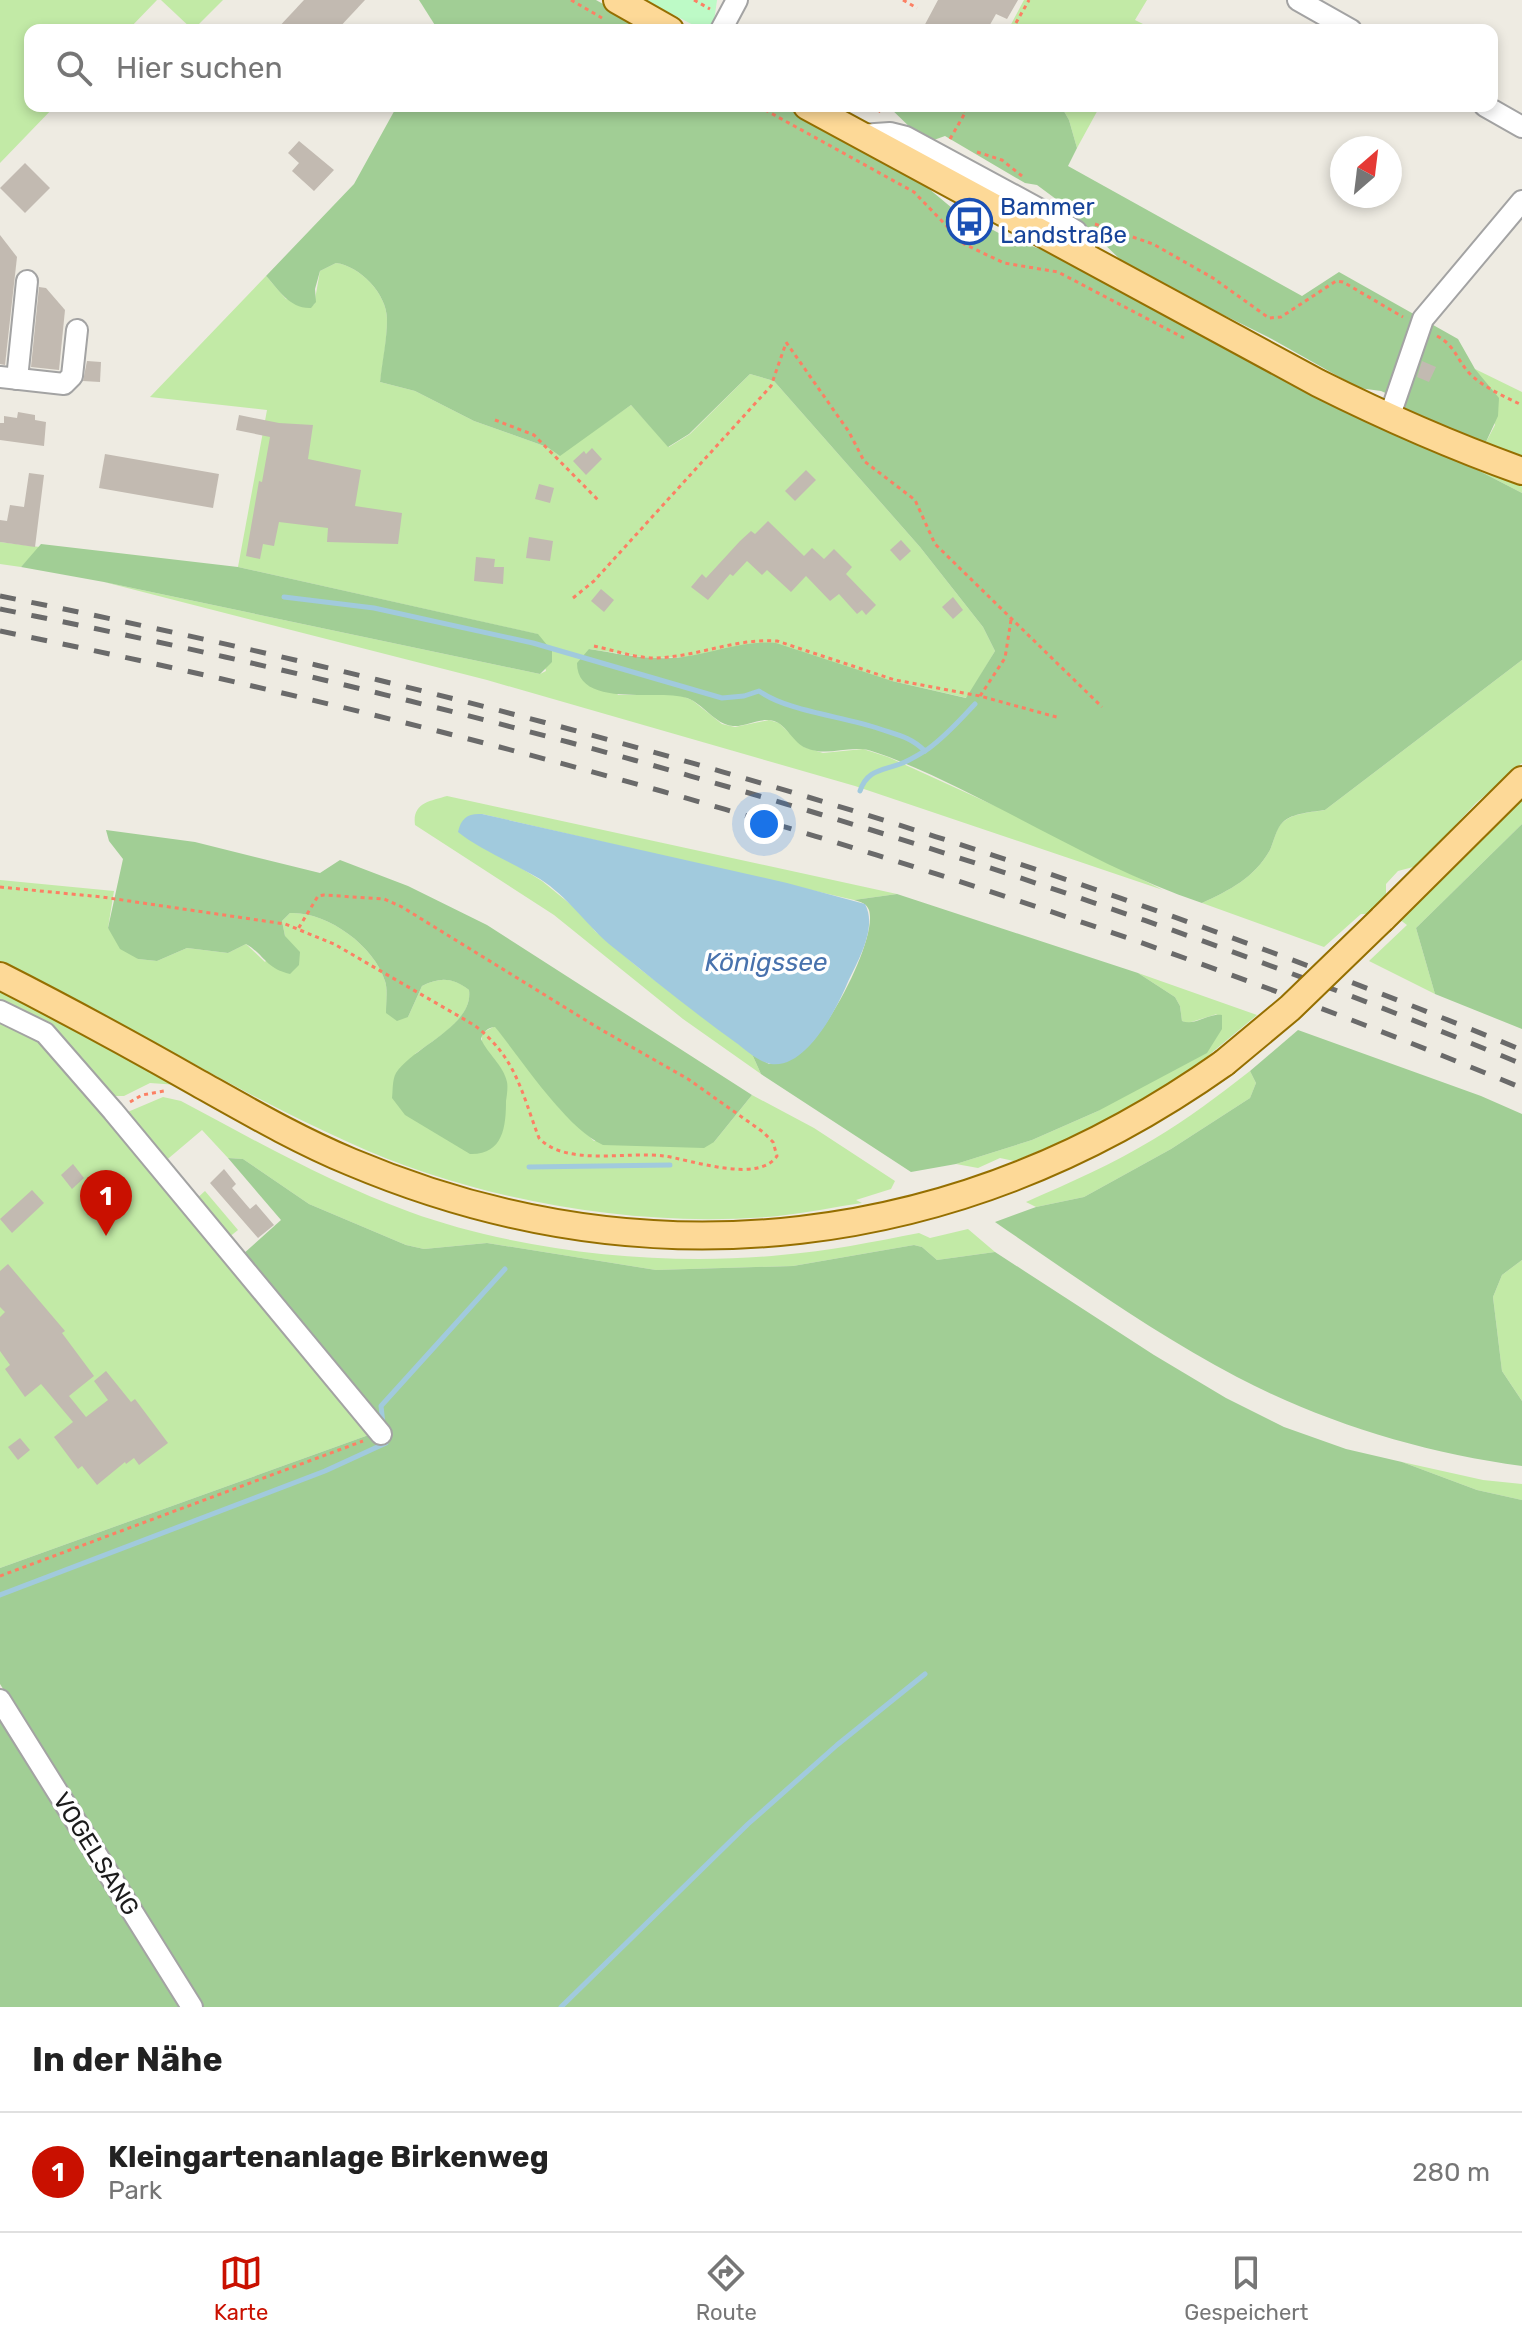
<!DOCTYPE html>
<html lang="de">
<meta charset="utf-8">
<style>
body{margin:0;font-family:Rubik,sans-serif;background:#f6f6f6;color:#222}
.compass{position:absolute;left:1330px;top:136px;width:72px;height:72px;border-radius:50%;background:#fff;box-shadow:0 4px 12px #0003;rotate:28deg}
.you{position:absolute;left:764px;top:824px;width:28px;height:28px;margin:-20px;border:6px solid #fff;border-radius:50%;background:#1a73e8;box-shadow:0 0 0 12px #1a73e833}
.badge{display:grid;place-items:center;width:52px;height:52px;border-radius:50%;background:#c91000;color:#fff;font-size:26px;font-weight:700}
.pin{position:absolute;translate:-50% -66px;filter:drop-shadow(0 2px 4px #0008)}
.pin::after{content:'';position:absolute;top:42px;width:28px;height:24px;background:inherit;clip-path:polygon(0 0,100% 0,50% 100%)}
.list{margin:0;padding:0;list-style:none}
h2{display:flex;justify-content:space-between;align-items:center;height:104px;margin:0;padding:0 32px;font-size:34px}
h2 small{font-size:26px;font-weight:400;color:#767676}
.list li{display:grid;grid-template-columns:52px 1fr auto;gap:24px;align-items:center;box-sizing:border-box;height:120px;padding:0 32px;border-top:2px solid #e0e0e0}
.list b{display:block;font-size:30px;white-space:nowrap}
.list p{margin:0;font-size:26px;white-space:nowrap;color:#767676}
.list em{font-size:26px;font-style:normal;color:#767676}
.icon{flex:none;width:44px;height:44px;fill:none;stroke:currentColor;stroke-width:2;stroke-linecap:round;stroke-linejoin:round}
.map{position:relative;flex:none;width:1522px;height:2007px;overflow:hidden}
.search{position:absolute;background:#fff;box-shadow:0 4px 12px #0003;left:24px;right:24px;top:24px;height:88px;display:flex;align-items:center;gap:20px;box-sizing:border-box;padding:0 28px;border-radius:16px;color:#767676;font-size:30px}
.sheet{height:224px;background:#fff}
nav{display:flex;justify-content:space-around;align-items:center;box-sizing:border-box;height:112px;border-top:2px solid #e0e0e0;background:#fff;font-size:22px;color:#767676}
nav a{display:grid;justify-items:center;gap:4px}
nav .on{color:#c91000}
.map>svg:first-child{display:block}
.grass{fill:#c2eaa6}
.forest{fill:#a1ce95}
.park{fill:#bdfac6}
.water{fill:#a1cadd}
.lines{fill:none;stroke-linecap:round;stroke-linejoin:round}
.stream{stroke:#a1cadd;stroke-width:5}
.building{fill:#c2bab1}
.minor-casing{stroke:#a3a3a3;stroke-width:24}
.major-casing{stroke:#956f00;stroke-width:30}
.path{stroke:#fc8064;stroke-width:3;stroke-dasharray:4 4;stroke-linecap:butt}
.minor{stroke:#fff;stroke-width:20}
.major{stroke:#fdd997;stroke-width:26}
.rail{stroke:#6a6a6a;stroke-width:5;stroke-dasharray:16 16;stroke-linecap:butt}
.major-bridge-casing{stroke:#956f00;stroke-width:30;stroke-linecap:butt}
.major-bridge{stroke:#fdd997;stroke-width:26}
.labels{text-anchor:middle;dominant-baseline:central;stroke-width:7;stroke-linejoin:round;paint-order:stroke}
.transit-label{font-size:24px;fill:#164399;stroke:#fff;text-anchor:start}
.street-label{font-size:24px;fill:#1c1c1c;stroke:#fff}
.water-label{font-size:26px;font-style:italic;fill:#4872ad;stroke:#fff}
</style>
<div class="map">
<svg width="1522" height="2007" viewBox="0 0 1522 2007">
<rect width="100%" height="100%" fill="#eeebe2"/>
<g class="grass">
<polygon points="0,0 157,0 128,30 30,30 30,106 55,106 0,163"/>
<polygon points="161,0 223,0 193,30"/>
<polygon points="1024,0 1147,0 1135,20 1145,25 1142,30 1008,30"/>
<polygon points="1061,106 1100,106 1077,148 1069,120"/>
<path d="M336 263C360 266 387 294 387 319 387 340 383 362 380 382L415 391 474 421 547 447 559 455 631 405 669 447 690 434 750 374 774 381 920 547 983 627 995 651 967 698 892 681 683 657 652 658 589 649 618 695H679L692 700 722 724 735 727 769 720 779 723 804 747 823 753 863 749 888 757 1002 809 1163 890 855 786 487 680 104 582 540 674 546 671 537 634 238 567 267 410 150 397 266 276 286 299 314 305 320 271Z"/>
<polygon points="1475,369 1522,392 1522,457 1485,444 1495,425"/>
<polygon points="1464,463 1522,483 1522,493"/>
<polygon points="0,542 40,547 21,567 0,564"/>
<path d="M1522 660V763L1476 803 1417 866 1398 871 1386 884V894L1367 914H1361L1324 947 1202 903C1230 890 1254 878 1270 850 1274 841 1276 828 1283 822 1293 813 1313 812 1325 810Z"/>
<path d="M447 796 897 894 854 900 482 814 500 855 542 881 580 912 595 931 640 969 752 1054 761 1074 683 1019 554 915 415 825C412 803 430 801 447 796Z"/>
<polygon points="1522,796 1522,824 1416,928 1435,994 1369,961 1407,925 1399,919"/>
<path d="M0 880 114 891 108 928 138 959 157 961 187 948 228 953 246 944 265 962 285 936 282 921 290 913C326 911 374 945 385 981 388 990 386 1003 387 1013L408 1017 422 986C439 977 454 977 469 990 473 1019 436 1038 415 1054L482 1043V1033L495 1026 560 1109 594 1141 714 1142 752 1095 814 1128 895 1181 891 1189 856 1200 862 1203C834 1207 806 1213 778 1216 636 1229 477 1201 348 1142 229 1089 118 1017 0 961Z"/>
<polygon points="1138,973 1257,1015 1191,1070 1135,1105 1080,1134 1014,1161 1000,1158 978,1168 956,1164 1032,1140 1098,1111 1217,1014 1188,1023 1182,1021 1180,1006 1175,997"/>
<polygon points="0,989 178,1085 150,1083 124,1096 108,1096 0,1005"/>
<polygon points="0,1020 46,1041 377,1432 0,1568"/>
<path d="M1250 1071 1256 1083 1250 1098 1171 1149 1084 1197 1036 1207 1026 1202C1069 1183 1113 1164 1154 1139 1188 1119 1219 1095 1250 1071Z"/>
<path d="M163 1097 181 1101C256 1141 330 1183 410 1212 520 1252 665 1267 781 1255 828 1251 873 1242 919 1233L930 1238 968 1229 995 1252 937 1260 922 1247 914 1245 793 1266 656 1270 487 1243 424 1249 406 1245 309 1204 243 1159 228 1158 202 1130 163 1163 123 1114Z"/>
<polygon points="205,1191 238,1230 228,1238 195,1200"/>
<polygon points="1522,1260 1522,1401 1502,1371 1493,1297 1502,1275"/>
<polygon points="1402,1462 1483,1480 1522,1484 1522,1500 1477,1490"/>
</g>
<g class="forest">
<polygon points="419,0 596,0 649,30 438,30"/>
<path d="M397 106H785L922 183 952 208 1008 238 1049 252 1346 410 1464 463 1522 493V660L1325 810C1313 812 1292 813 1283 822 1276 829 1274 841 1270 850 1254 878 1230 890 1202 903 1094 867 996 799 889 757 880 754 869 749 860 749 841 748 825 756 806 748 793 743 787 725 774 721 761 717 746 727 733 726 714 724 704 704 687 698 660 688 577 710 577 663L589 649C620 654 652 661 683 657 714 653 744 640 776 643L892 681 966 698 995 651 983 627 920 547 774 381 750 374 689 434 668 447 631 405 560 456 547 447 474 421 415 391 380 382C382 362 387 340 387 319 387 294 360 266 336 263L320 271 315 289 316 302 311 308C290 309 279 290 266 276L354 184Z"/>
<polygon points="888,106 998,106 1021,112 1043,106 1061,106 1069,120 1077,148 1068,166 1302,296 1339,272 1458,339 1475,369 1499,398 1498,416 1485,444 1404,411 1404,401 1381,391 1359,388 1268,337 1129,268 1064,205 1037,185 1025,183 945,136 931,141 916,133"/>
<polygon points="41,544 238,567 538,634 552,651 552,662 540,674 104,582 21,567"/>
<polygon points="1522,824 1522,1029 1435,994 1416,928"/>
<path d="M106 830 195 842 320 873 340 860 408 886 487 925 752 1095 714 1142 704 1148 603 1145C565 1127 522 1060 495 1027 488 1027 483 1032 481 1039 487 1053 504 1066 507 1082 508 1087 507 1095 506 1101 506 1127 503 1155 470 1154L405 1115 392 1098C393 1091 392 1080 396 1073 414 1046 474 1026 469 990 453 977 439 977 422 986L408 1017 397 1021 386 1013C386 1003 388 990 385 981 374 945 326 911 290 913L282 921 285 936 300 952 299 965 290 974C265 968 265 955 246 944L228 953 187 948 157 961 138 959 120 949 108 928 123 859 109 841Z"/>
<path d="M897 894 1138 973 1175 997 1180 1006 1182 1021C1196 1026 1208 1013 1222 1015V1029L1207 1053 1098 1111 1032 1140 956 1164 911 1172 761 1074 752 1054 769 1064C778 1061 790 1059 799 1054 825 1038 878 939 869 910 866 903 861 902 854 900Z"/>
<path d="M1298 1030 1481 1096 1522 1114V1260L1502 1275 1493 1297 1502 1371 1522 1401V1466C1424 1453 1325 1423 1237 1377 1153 1333 1074 1276 995 1222L1036 1207 1084 1197 1171 1149 1250 1098 1256 1083 1250 1071Z"/>
<polygon points="228,1158 243,1159 309,1204 406,1245 424,1249 487,1243 656,1270 793,1266 914,1245 922,1247 937,1260 995,1252 1154,1355 1226,1398 1284,1427 1346,1449 1402,1462 1477,1490 1522,1500 1522,2007 202,2007 0,1684 0,1568 377,1432 242,1255 281,1220"/>
<polygon points="0,1715 183,2007 0,2007"/>
</g>
<polygon class="park" points="645,0 717,0 714,22 703,30"/>
<path class="water" d="M482 814 787 883 865 904C878 928 857 962 847 984 836 1010 806 1069 771 1064 758 1062 745 1049 735 1042 692 1011 650 977 609 944 585 923 568 897 540 879 517 865 477 848 458 832 461 818 468 813 482 814Z"/>
<g class="lines">
<g class="stream">
<path d="M284 597 374 608 533 643 722 698 744 696 759 691C789 712 843 716 880 729 898 735 911 737 925 751"/>
<path d="M860 791C867 770 881 771 900 764 909 761 920 754 928 749 946 736 960 720 975 704"/>
<polyline points="529,1167 670,1165"/>
<polyline points="383,1424 381,1406 505,1269"/>
<polyline points="0,1595 325,1471 386,1443 385,1438"/>
<polyline points="561,2007 748,1824 837,1745 925,1674"/>
</g>
</g>
<g class="building">
<polygon points="304,0 365,0 337,30 276,30"/>
<polygon points="938,0 1018,0 1007,19 996,14 987,30 922,30"/>
<polygon points="299,141 334,170 314,191 292,171 299,163 288,153"/>
<polygon points="25,163 50,188 25,213 0,188"/>
<polygon points="0,235 17,257 5,365 0,364"/>
<polygon points="39,287 46,288 65,310 59,370 31,367"/>
<polygon points="87,361 101,362 100,382 83,381"/>
<polygon points="1422,361 1436,367 1429,382 1417,377"/>
<polygon points="18,412 35,415 35,420 46,422 44,446 0,440 0,423 4,423 4,416 17,418"/>
<polygon points="239,415 279,423 313,425 308,459 361,470 355,506 402,513 398,544 327,542 328,528 279,522 274,546 263,544 260,559 246,556 259,481 262,482 270,437 236,430"/>
<polygon points="592,448 602,459 586,475 573,461 584,451 586,454"/>
<polygon points="105,454 219,474 213,508 99,488"/>
<polygon points="806,470 816,480 795,501 785,491"/>
<polygon points="29,473 44,475 35,547 0,542 0,520 7,521 10,505 24,507"/>
<polygon points="539,484 554,488 550,503 535,499"/>
<polygon points="768,521 804,556 812,548 824,559 834,549 852,567 846,574 876,605 866,615 862,610 857,614 839,594 830,601 806,576 791,592 767,570 762,575 747,561 733,576 730,574 708,600 691,587 702,574 706,578 740,541 751,531 755,534"/>
<polygon points="529,537 553,541 550,561 526,558"/>
<polygon points="901,540 911,551 900,561 890,550"/>
<polygon points="476,557 495,559 494,567 504,567 503,584 474,581"/>
<polygon points="601,589 614,600 604,612 591,601"/>
<polygon points="953,597 963,610 953,619 942,607"/>
<polygon points="73,1164 84,1178 72,1189 61,1175"/>
<polygon points="224,1169 236,1184 232,1188 250,1209 256,1204 274,1225 258,1238 210,1183"/>
<polygon points="32,1190 44,1203 12,1233 0,1219"/>
<polygon points="8,1264 65,1331 62,1333 94,1376 69,1396 86,1417 108,1400 94,1381 106,1371 131,1402 135,1399 168,1443 139,1465 134,1458 126,1464 125,1462 97,1485 82,1466 78,1469 54,1437 73,1422 41,1384 25,1397 5,1369 10,1365 0,1351 0,1317 5,1312 0,1307 0,1271"/>
<polygon points="20,1438 30,1450 18,1460 8,1447"/>
</g>
<g class="lines">
<defs>
<g id="minor">
<polyline points="1298,0 1351,30"/>
<polyline points="721,30 737,0"/>
<polyline points="1485,106 1522,127"/>
<polyline points="860,135 890,133 906,137 1041,210 1076,231 1085,247 1084,259"/>
<polyline points="0,377 64,384 72,376 77,330"/>
<polyline points="17,379 27,281"/>
<polyline points="1389,418 1423,319 1522,201"/>
<polyline points="0,1011 45,1033 113,1111 381,1434"/>
<polyline points="0,1700 192,2007"/>
</g>
<g id="major">
<polyline points="617,0 670,30"/>
<path d="M807 106 1318 383C1384 416 1452 446 1522 471"/>
<polyline points="1382,919 1522,780"/>
<path d="M0 976C67 1010 133 1046 198 1083 248 1111 298 1140 351 1162 650 1288 960 1250 1224 1063"/>
</g>
</defs>
<use href="#minor" class="minor-casing"/>
<use href="#major" class="major-casing"/>
<g class="path">
<polyline points="571,0 602,18"/>
<polyline points="694,0 710,9"/>
<polyline points="903,0 917,8"/>
<polyline points="1012,30 1029,0"/>
<polyline points="758,106 914,192 964,244 1004,263 1058,272 1184,338"/>
<polyline points="870,106 883,113"/>
<polyline points="959,106 965,112"/>
<polyline points="950,139 969,106"/>
<polyline points="977,152 1002,160 1022,176"/>
<polyline points="1095,224 1153,244 1213,278 1269,318 1281,317 1336,281 1343,282 1403,317"/>
<path d="M1437 336C1456 346 1457 361 1471 375 1485 388 1505 397 1522 405"/>
<polyline points="786,342 849,432 864,461 915,500 935,544 1102,707"/>
<polyline points="495,420 534,435 599,501"/>
<polyline points="573,598 594,581 771,386 786,343"/>
<path d="M594 646C613 650 635 658 655 658 697 657 735 638 777 641L895 680 980 696 1060 718"/>
<polyline points="980,696 1005,658 1011,620"/>
<path d="M0 887 102 897 285 924 334 944 474 1025C516 1057 521 1091 539 1138 566 1167 628 1151 664 1156 692 1160 758 1184 777 1156L773 1142 763 1132 688 1079 600 1029 402 907 384 899 324 895 318 896 298 929"/>
<polyline points="130,1102 142,1095 164,1091"/>
<polyline points="0,1576 363,1441"/>
</g>
<use href="#minor" class="minor"/>
<use href="#major" class="major"/>
<g class="rail">
<path d="M0 596C520 700 1031 848 1522 1050"/>
<path d="M0 609C520 713 1031 862 1522 1064"/>
<path d="M0 631C520 737 1031 885 1522 1088"/>
</g>
<defs>
<polyline id="major-bridge" points="1224,1063 1290,1008 1382,919"/>
</defs>
<use href="#major-bridge" class="major-bridge-casing"/>
<use href="#major-bridge" class="major-bridge"/>
</g>
<defs>
<symbol id="bus-ring" viewBox="-11 -11 22 22"><circle r="9.5" fill="#fff" stroke="#1a4fb4" stroke-width="1.5"/><path d="M-5-6H5V4H4V6H2V4H-2V6H-4V4H-5ZM-3.5-4V0h7V-4ZM-3.5 1.2v1.5H-2V1.2ZM2 1.2v1.5H3.5V1.2Z" fill="#1a4fb4"/></symbol>
</defs>
<g fill-rule="evenodd">
<use href="#bus-ring" x="944" y="196" width="51" height="51"/>
</g>
<g class="labels">
<g class="transit-label">
<text x="1000" y="207">Bammer<tspan x="1000" dy="28">Landstraße</tspan></text>
</g>
<g class="street-label">
<text transform="translate(96 1854) rotate(58)">VOGELSANG</text>
</g>
<g class="water-label">
<text x="766" y="962">Königssee</text>
</g>
</g>
</svg>
<svg class="compass" viewBox="-18 -18 36 36"><path d="M0-13l5 13h-10z" fill="#e53935"/><path d="M0 13l5-13h-10z" fill="#767676"/></svg>
<div class="you"></div>
<div class="pin badge" style="left:106px;top:1236px">1</div>
<div class="search"><svg class="icon" aria-label="search" viewBox="0 0 24 24"><circle cx="10" cy="10" r="6"/><path d="M15 15l6 6"/></svg>Hier suchen</div>
</div>
<section class="sheet">
<h2>In der Nähe<small></small></h2>
<ul class="list">
<li><span class="badge">1</span><div><b>Kleingartenanlage Birkenweg</b><p>Park</p></div><em>280 m</em></li>
</ul>
</section>
<nav>
<a class="on"><svg class="icon" aria-label="map" viewBox="0 0 24 24"><path d="M3 6l6-2 6 2 6-2v14l-6 2-6-2-6 2zM9 4v14M15 6v14"/></svg>Karte</a>
<a><svg class="icon" aria-label="directions" viewBox="0 0 24 24"><path d="M12 3l9 9-9 9-9-9zM9 14v-3h6M13 9l2 2-2 2"/></svg>Route</a>
<a><svg class="icon" aria-label="saved" viewBox="0 0 24 24"><path d="M7 4h10v16l-5-4-5 4z"/></svg>Gespeichert</a>
</nav>
